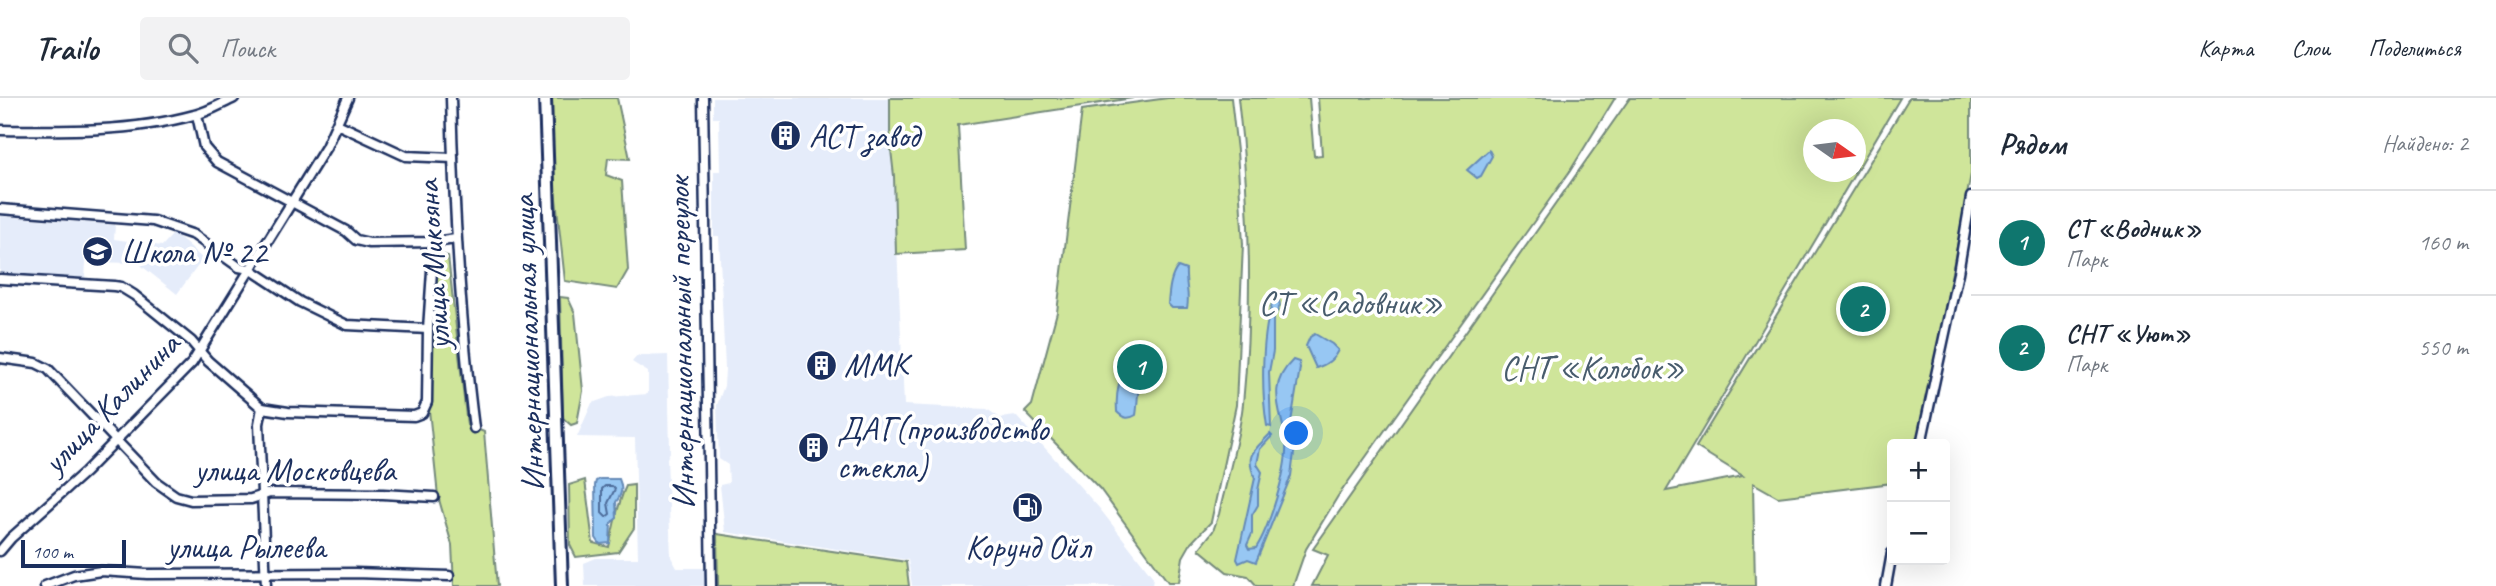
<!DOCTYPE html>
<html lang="ru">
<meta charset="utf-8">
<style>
body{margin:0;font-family:Caveat,sans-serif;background:#f2f2f3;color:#1f2937}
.controls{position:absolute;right:21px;bottom:21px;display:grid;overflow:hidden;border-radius:7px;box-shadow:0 7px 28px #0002}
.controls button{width:63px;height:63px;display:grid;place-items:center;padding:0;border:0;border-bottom:2px solid #e0e1e3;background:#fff;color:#1f2937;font:35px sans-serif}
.compass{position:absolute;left:1803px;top:21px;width:63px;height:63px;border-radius:50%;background:#fff;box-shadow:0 7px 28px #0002;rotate:104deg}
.scale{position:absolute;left:21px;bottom:18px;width:105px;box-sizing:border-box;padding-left:7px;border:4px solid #1b2f5e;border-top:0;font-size:19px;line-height:24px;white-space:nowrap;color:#1b2f5e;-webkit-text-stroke:5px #fff;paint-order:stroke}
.you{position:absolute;left:1297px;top:336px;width:24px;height:24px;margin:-18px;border:5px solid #fff;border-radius:50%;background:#1a73e8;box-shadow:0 0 0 10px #1a73e833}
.badge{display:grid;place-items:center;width:46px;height:46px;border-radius:50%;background:#0f766e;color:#fff;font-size:23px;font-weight:700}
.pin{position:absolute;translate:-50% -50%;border:4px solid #fff;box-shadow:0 2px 7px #0006}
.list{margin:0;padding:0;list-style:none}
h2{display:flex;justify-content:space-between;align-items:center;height:91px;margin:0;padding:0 28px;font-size:30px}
h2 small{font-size:23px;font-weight:400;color:#747a83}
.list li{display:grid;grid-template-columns:46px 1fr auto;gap:21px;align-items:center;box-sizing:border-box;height:105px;padding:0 28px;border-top:2px solid #e0e1e3}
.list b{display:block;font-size:26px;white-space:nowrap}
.list p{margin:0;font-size:23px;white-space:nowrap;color:#747a83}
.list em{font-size:23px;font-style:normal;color:#747a83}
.icon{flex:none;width:38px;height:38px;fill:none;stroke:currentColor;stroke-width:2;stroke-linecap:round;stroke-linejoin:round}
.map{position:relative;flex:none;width:1971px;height:488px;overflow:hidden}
header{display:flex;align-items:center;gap:42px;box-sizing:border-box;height:98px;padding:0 35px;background:#fff;border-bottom:2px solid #e0e1e3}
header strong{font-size:33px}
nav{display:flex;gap:38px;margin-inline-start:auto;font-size:24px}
.search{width:490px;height:63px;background:#f2f2f3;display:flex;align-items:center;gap:18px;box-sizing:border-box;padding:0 24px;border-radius:7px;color:#747a83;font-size:26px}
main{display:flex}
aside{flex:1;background:#fff}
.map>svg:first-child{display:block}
.built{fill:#e5ecfa}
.green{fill:#cfe59a;stroke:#758a7c;stroke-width:2;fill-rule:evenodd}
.water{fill:#97c7f3;stroke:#658ab7;stroke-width:2}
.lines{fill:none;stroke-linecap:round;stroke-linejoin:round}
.shore{stroke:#4d6c9a;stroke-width:2}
.minor-casing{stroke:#1b2f5e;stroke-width:13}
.secondary-casing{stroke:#1b2f5e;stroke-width:16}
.minor{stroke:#fff;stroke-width:8}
.secondary{stroke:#fff;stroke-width:10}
.labels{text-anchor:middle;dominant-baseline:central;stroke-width:7;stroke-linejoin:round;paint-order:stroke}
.poi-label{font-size:33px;fill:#1b2f5e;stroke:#fff;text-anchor:start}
.street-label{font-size:33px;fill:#1b2f5e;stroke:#fff}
.park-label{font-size:33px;fill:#485c6d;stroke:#fff}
</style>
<header>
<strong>Trailo</strong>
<div class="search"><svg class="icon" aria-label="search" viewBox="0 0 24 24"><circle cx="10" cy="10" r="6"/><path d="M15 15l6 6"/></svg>Поиск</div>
<nav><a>Карта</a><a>Слои</a><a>Поделиться</a></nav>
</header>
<main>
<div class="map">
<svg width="1971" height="488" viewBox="0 0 1971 488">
<rect width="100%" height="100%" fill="#fff"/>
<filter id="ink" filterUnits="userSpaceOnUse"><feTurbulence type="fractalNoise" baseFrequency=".0143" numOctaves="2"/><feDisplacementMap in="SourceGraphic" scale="14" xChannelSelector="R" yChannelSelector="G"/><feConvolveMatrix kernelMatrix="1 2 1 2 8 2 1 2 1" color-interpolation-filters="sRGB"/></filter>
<g filter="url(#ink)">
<g class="built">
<polygon points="713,0 890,0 890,43 894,78 904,307 987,311 1000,320 1016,318 1100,411 1153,479 1152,488 912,488 908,462 725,434 720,387 729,385 728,367 719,361 717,307 724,288 725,271 719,138 714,138 714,73 720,73 719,20 713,20"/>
<polygon points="0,118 115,127 114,141 162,148 174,135 203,161 177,196 138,165 86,164 85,182 0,175"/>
<polygon points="668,257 670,354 667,360 671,459 677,470 711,470 711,488 585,488 584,465 596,460 638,460 635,340 577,339 592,305 609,299 648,296 648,274 632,264 637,258"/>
</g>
<g class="green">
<polygon points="551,0 617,0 630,61 608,60 606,77 622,83 628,172 617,191 565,183 553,73"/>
<polygon points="890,0 1133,0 958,27 965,152 896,156 894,78 890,43"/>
<polygon points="1168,0 1231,0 1237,53 1243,146 1236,307 1211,424 1191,445 1183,459 1179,484 1168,484 1100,391 1025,314 1032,307 1057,214 1082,12"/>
<path d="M1238 0H1309L1314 58 1322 57 1318 0H1615L1570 73 1338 398 1306 451 1293 488H1257L1248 478 1227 474 1199 451 1213 433 1219 416C1227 380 1239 342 1243 306 1253 204 1250 101 1238 0Z"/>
<path d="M1630 0H1900L1666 393 1743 378 1696 349 1909 0H1971V76L1919 346H1892V385L1778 399 1753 385 1755 488H1312L1328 457 1313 451ZM1814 32H1856V74H1814Z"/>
<polygon points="439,156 448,158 467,327 484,334 497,488 454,488 452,447 438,398 429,312 431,231"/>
<polygon points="560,199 568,200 575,215 583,293 577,325 571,327 563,320"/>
<path d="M585 382 593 445 609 449C614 428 617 407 626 388L634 387V430L618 454 576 459 570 447 569 387Z"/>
<polygon points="717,436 906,464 909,488 718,488"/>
</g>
<g class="water">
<polygon points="1489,52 1492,58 1481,78 1477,80 1467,72"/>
<path d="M1178 169 1186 172C1185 185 1190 198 1187 210H1172L1168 206C1169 194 1170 178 1178 169Z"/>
<path d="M1274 200 1279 202 1280 208 1273 221V253L1269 274 1271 329 1267 328C1261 292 1261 234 1274 200Z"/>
<path d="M1315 236 1332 246 1338 252C1334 262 1326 267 1316 270L1306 248 1310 239Z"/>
<path d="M1141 246 1146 248 1149 262C1136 274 1139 300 1136 317 1128 322 1123 320 1117 314 1115 294 1123 256 1141 246Z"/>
<path d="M1293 262 1299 264 1300 270 1291 324 1294 355 1291 378 1256 464 1248 461 1239 465 1237 461 1255 380C1244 356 1255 352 1270 336L1272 338 1260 351 1257 366 1262 374 1258 392V407L1252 417V436L1247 447 1249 451 1256 450C1269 430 1288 370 1286 345 1283 314 1264 290 1293 262Z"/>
<path d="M600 381H619C623 390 622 396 616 404L617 420 611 425 610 445 600 446 596 440 595 387 596 383Z"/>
</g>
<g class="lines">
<polygon class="shore" points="605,388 612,388 615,391 608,405 610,416 606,419 602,415 602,391"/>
<defs>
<g id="minor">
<path d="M451 0C454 111 460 221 474 330"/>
<polyline points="703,0 711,488"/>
<polyline points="197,17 204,49 217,64 346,133 356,142 369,145 434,144 456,141"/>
<polyline points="337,26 406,58 453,60"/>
<path d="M0 32C64 33 132 34 194 17 208 14 221 6 234 0"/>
<polyline points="0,111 153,123 194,137 239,169 250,171 300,204 347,227 428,231"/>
<polyline points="0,181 114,188 121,189 134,197 191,243 208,263 262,310 288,314 414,318 422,315 427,304 428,231 434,144"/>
<polyline points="0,260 36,265 48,271 156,384 176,398 191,402 251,401 270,395 383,396 434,399"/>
<polyline points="262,310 259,326 266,488"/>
<polyline points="1921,346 1958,175 1971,99"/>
<polyline points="0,453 11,440 85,374 192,265 326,49 348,0"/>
<polyline points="45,488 74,477 101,473 147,476 355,475 449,478"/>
<polyline points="1886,488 1892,455"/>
</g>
<polyline id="secondary" points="545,0 562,488"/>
</defs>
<use href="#minor" class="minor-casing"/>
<use href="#secondary" class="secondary-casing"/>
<use href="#minor" class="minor"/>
<use href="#secondary" class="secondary"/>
</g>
</g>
<defs>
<symbol id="building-disc" viewBox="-11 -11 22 22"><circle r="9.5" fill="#1b2f5e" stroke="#fff"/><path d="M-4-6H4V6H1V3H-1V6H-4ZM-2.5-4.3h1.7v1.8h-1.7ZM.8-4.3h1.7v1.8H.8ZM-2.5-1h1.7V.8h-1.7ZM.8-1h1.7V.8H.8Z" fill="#fff"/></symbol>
<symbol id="school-disc" viewBox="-11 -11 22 22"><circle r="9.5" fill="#1b2f5e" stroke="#fff"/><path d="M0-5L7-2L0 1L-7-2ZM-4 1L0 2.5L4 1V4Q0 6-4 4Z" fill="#fff"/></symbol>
<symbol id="fuel-disc" viewBox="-11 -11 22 22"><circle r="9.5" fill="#1b2f5e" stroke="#fff"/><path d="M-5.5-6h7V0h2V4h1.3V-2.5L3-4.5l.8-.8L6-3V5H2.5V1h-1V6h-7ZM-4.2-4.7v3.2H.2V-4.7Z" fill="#fff"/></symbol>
</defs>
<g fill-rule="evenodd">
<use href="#building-disc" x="768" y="20" width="35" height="35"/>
<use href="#school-disc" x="80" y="136" width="35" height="35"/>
<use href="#building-disc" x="804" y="250" width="35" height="35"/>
<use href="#building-disc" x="796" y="332" width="35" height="35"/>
<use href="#fuel-disc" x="1010" y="392" width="35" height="35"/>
</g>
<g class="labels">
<g class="poi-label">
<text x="809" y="38">АСТ завод</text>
<text x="121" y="154">Школа № 22</text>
<text x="844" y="267">ММК</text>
<text x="837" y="331">ДАГ(производство<tspan x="837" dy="38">стекла)</tspan></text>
<text x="1028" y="449" text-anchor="middle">Корунд Ойл</text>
</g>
<g class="street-label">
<text transform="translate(433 167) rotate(-94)">улица Микояна</text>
<text transform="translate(528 245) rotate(-92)">Интернациональная улица</text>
<text transform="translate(681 245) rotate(-91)">Интернациональный переулок</text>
<text transform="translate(111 305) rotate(-46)">улица Калинина</text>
<text x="295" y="372">улица Московцева</text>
<text x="246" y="449">улица Рылеева</text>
</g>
<g class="park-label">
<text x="1351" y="205">СТ «Садовник»</text>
<text x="1593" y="270">СНТ «Колобок»</text>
</g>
</g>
</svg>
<div class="controls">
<button>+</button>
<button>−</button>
</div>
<svg class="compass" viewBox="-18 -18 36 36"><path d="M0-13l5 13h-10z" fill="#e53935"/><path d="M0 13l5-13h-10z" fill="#747a83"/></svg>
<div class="scale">100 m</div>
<div class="you"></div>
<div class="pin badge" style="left:1140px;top:269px">1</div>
<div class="pin badge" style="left:1863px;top:211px">2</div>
</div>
<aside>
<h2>Рядом<small>Найдено: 2</small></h2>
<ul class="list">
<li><span class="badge">1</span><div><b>СТ «Водник»</b><p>Парк</p></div><em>160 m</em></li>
<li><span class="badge">2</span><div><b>СНТ «Уют»</b><p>Парк</p></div><em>550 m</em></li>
</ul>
</aside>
</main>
